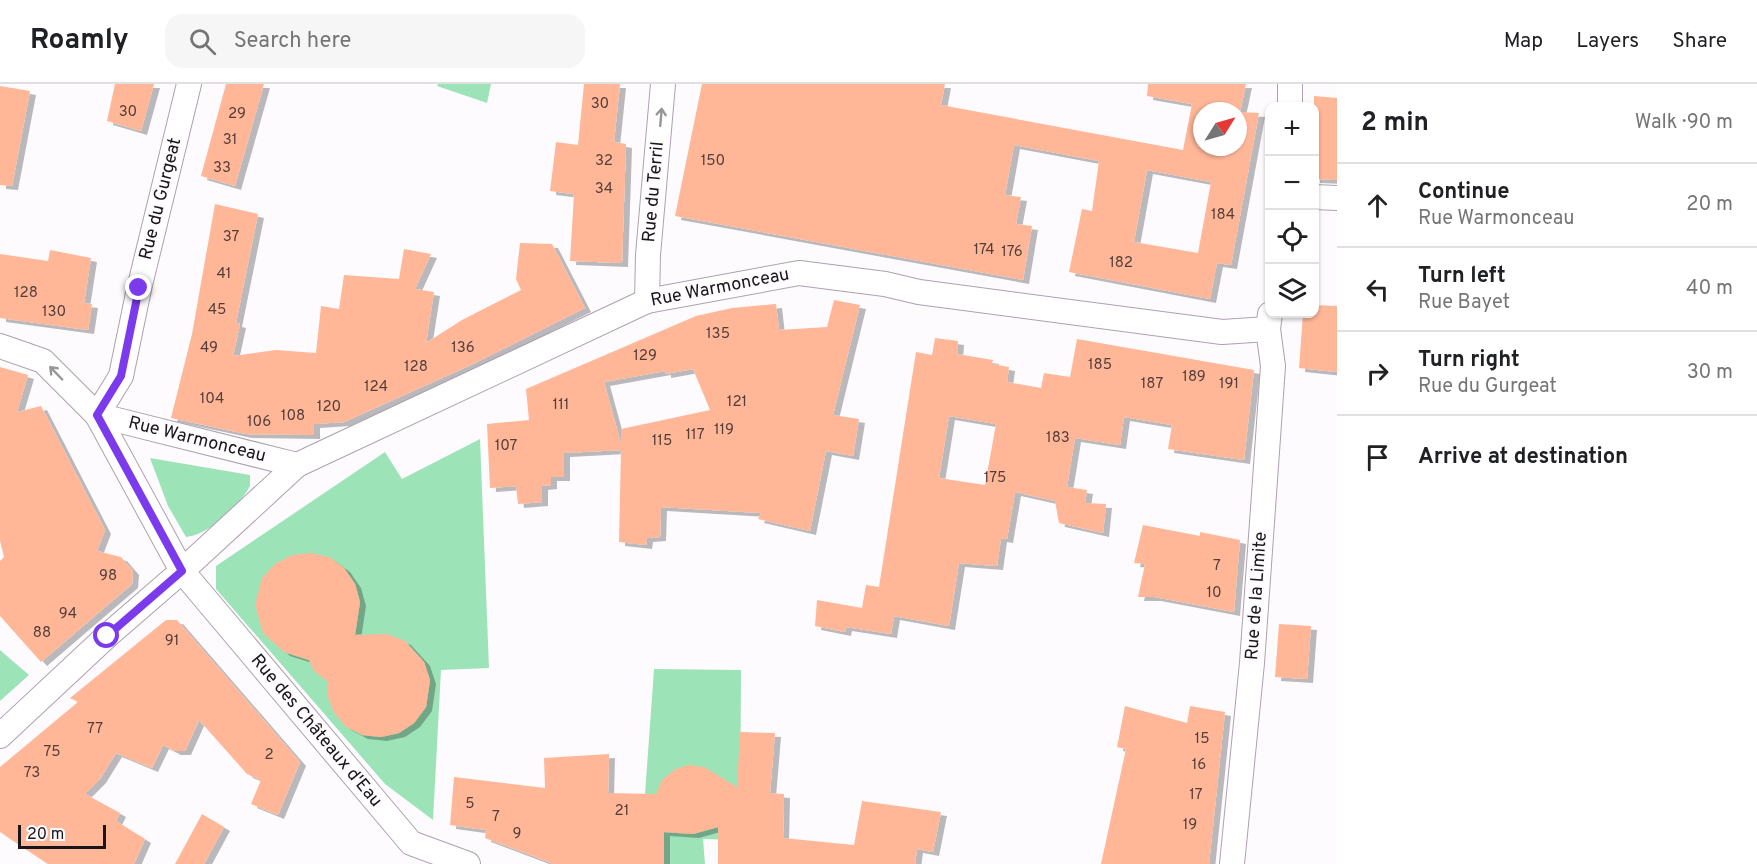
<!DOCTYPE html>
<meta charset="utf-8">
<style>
body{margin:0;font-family:Overpass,sans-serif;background:#f6f6f6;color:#202124}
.controls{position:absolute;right:18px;top:18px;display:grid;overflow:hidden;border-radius:12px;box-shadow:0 2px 4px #0004}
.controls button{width:54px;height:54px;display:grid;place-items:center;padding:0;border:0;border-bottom:2px solid #e0e0e0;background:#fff;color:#202124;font:30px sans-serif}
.compass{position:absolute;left:1193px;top:18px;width:54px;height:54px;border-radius:50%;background:#fff;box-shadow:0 2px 4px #0004;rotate:53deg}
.scale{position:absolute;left:18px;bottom:15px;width:88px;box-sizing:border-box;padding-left:6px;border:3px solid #1a151b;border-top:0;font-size:16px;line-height:21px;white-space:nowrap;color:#1a151b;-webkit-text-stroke:4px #fdfbfe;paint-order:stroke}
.stop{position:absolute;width:18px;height:18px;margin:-14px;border:4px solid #7c3aed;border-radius:50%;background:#fff}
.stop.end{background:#7c3aed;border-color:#fff;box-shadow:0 2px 6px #0008}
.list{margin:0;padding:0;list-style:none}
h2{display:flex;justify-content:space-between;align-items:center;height:78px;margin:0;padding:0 24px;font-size:26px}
h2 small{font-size:20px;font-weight:400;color:#757577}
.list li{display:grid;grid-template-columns:39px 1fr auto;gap:18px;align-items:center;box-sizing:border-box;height:84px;padding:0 24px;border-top:2px solid #e0e0e0}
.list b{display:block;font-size:22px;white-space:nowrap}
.list p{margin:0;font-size:20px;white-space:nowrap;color:#757577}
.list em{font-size:20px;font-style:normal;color:#757577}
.icon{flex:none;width:33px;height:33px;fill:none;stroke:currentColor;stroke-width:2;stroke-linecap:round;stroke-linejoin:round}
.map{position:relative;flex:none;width:1337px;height:780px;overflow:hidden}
header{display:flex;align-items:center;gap:36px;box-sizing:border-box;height:84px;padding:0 30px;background:#fff;border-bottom:2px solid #e0e0e0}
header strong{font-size:28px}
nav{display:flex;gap:33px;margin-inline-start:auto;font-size:21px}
.search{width:420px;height:54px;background:#f6f6f6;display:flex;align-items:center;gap:15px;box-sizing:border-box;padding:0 21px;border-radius:18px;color:#757577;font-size:22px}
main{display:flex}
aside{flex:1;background:#fff}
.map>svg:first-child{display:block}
.green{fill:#9de3b8}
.building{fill:#ffb798;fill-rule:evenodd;filter:url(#shadow)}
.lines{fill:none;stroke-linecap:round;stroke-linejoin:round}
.street-casing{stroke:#aea0b1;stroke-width:26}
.street{stroke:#fff;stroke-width:24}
.oneway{stroke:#989698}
.route{stroke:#7c3aed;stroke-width:8}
.labels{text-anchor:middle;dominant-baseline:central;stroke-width:4.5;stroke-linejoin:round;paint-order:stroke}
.number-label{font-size:15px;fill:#533e3a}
.street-label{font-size:18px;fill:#1a151b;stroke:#fdfbfe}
</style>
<header>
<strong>Roamly</strong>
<div class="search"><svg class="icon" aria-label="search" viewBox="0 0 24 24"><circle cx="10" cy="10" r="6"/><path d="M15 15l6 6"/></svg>Search here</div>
<nav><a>Map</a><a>Layers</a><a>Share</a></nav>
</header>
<main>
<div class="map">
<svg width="1337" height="780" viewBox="0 0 1337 780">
<defs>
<filter id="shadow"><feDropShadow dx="6" dy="4" stdDeviation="0" flood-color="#0004"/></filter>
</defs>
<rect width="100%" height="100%" fill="#fdfbfe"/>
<g class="green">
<polygon points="438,0 491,0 487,19 437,2"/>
<polygon points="480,355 489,584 441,586 433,736 385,700 216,505 216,482 385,368 402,395"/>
<path d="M150 374 250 391V402C239 422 209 451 186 453L168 422Z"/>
<polygon points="0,566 29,591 0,617"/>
<polygon points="654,585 741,586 740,756 703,755 705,780 640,780"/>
</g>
<g class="building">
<polygon points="115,0 154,0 141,47 107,37"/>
<polygon points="226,0 264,0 235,102 201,92"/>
<polygon points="584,0 620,0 614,58 626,60 622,179 570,177 574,110 550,107 556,58 578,61"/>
<path d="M702 0H945L941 21 1183 66 1192 20 1147 12 1148 0H1246L1240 28 1259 29 1231 181 1217 179 1210 215 1069 188 1082 125 1092 127 1099 77 1014 61 1005 111 1021 113 1016 140 1032 142 1023 196 675 132ZM1202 27H1238V63H1202ZM1147 86 1211 98 1198 169 1134 158Z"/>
<polygon points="0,2 30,7 12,102 0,101"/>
<polygon points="1314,12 1337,14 1337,96 1314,95"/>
<polygon points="215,120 258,130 236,239 240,240 233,272 276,266 316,269 321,222 339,225 344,191 399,195 404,165 431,170 415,205 434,208 426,259 462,236 521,206 516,195 520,159 552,160 585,224 473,280 344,338 314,340 314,351 246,350 171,334 192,250"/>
<polygon points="50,166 91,174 84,219 92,220 88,246 0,234 0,170 48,177"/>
<path d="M834 216 860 221 833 331 859 335 853 372 826 367 810 447 758 435 761 429 661 423 660 453 647 454 646 461 619 458 621 366 564 369V393H551V401L542 402V418L518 420 516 402 490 404 487 340 529 336 526 305 696 232 732 224 776 220 779 246 827 243ZM693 285 710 326 621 345V360L604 298 665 287V290Z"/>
<polygon points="1314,221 1337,222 1337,288 1299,284 1303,230 1314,230"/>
<path d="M935 254 958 257 957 270 993 276 992 280 1009 283 1007 298 1041 304 1044 289 1070 293 1077 255 1254 286 1244 376 1168 365 1172 341 1124 333 1120 361 1075 354 1067 403 1087 406 1085 419 1106 420 1103 449 1059 439 1055 417 1015 408 1007 455 1001 454 997 482 959 479 949 542 894 532 891 550 846 543 845 548 815 542 817 516 862 524 866 501 879 503 916 268 932 271ZM949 332 996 340 985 401 939 394Z"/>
<polygon points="0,283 28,291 17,328 41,322 105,446 97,467 121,473 133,487 132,500 41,578 0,532 0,477 4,473 0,457"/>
<polygon points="1143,441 1200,452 1200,448 1240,456 1234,528 1155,513 1138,513 1145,480 1134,479"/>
<polygon points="311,469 329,473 344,484 355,500 360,518 355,551 387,550 405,557 424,578 430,596 426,623 414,639 399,649 381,653 362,651 345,642 333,627 327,610 327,597 314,587 309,576 284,568 263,549 255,521 262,494 275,480 292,471"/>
<polygon points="166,536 177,536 300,678 278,731 251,720 261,696 247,690 199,636 185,667 175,667 163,661 152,684 116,669 100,695 85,710 120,729 116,737 145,755 134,780 48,780 0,748 0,683 78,618 70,614"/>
<polygon points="1279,540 1311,542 1307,595 1275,593"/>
<polygon points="1125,622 1187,639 1190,622 1225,628 1209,780 1101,780 1126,665 1117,663"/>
<polygon points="740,648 775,649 770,709 784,710 783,754 854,761 862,717 941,728 933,768 917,765 915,780 718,780 718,743 693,750 664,748 664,780 554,780 485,754 486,746 450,741 454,693 545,704 544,674 609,670 608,709 656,710 662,696 674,686 688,681 704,683 737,703"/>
<polygon points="202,730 224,743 204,780 175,780"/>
</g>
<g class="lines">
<defs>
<g id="street">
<polyline points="1290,22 1290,0"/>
<polyline points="1314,113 1337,114"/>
<polyline points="647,217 648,171 663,0"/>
<polyline points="0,262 43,277 97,331 182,487 411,759 468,780"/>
<polyline points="97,331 121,292 139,205 189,0"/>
<polyline points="97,331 297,381"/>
<polyline points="0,652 107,552 182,487 297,381 647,217 799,189 885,200 919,208 1222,248 1268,245"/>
<polyline points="1232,780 1252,579 1266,382 1273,282 1268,245 1270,230"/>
</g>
</defs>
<use href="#street" class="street-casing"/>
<use href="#street" class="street"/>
</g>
<defs><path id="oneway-shaft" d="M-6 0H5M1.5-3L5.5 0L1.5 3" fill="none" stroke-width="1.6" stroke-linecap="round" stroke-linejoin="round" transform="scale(1.5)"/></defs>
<g class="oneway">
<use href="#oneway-shaft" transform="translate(661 33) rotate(-85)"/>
<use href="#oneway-shaft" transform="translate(56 289) rotate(-134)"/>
</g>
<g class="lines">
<polyline class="route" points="107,552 182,487 97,331 121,292 139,204"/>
</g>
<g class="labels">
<g class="number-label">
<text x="600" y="20">30</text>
<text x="128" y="28">30</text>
<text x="237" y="30">29</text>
<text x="230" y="56">31</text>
<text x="604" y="77">32</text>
<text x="713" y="77">150</text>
<text x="222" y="84">33</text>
<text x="604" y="105">34</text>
<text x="1223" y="131">184</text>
<text x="231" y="153">37</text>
<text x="984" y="166">174</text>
<text x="1012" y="168">176</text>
<text x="1121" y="179">182</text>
<text x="224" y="190">41</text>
<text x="26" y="209">128</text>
<text x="217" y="226">45</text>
<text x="54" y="228">130</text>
<text x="718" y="250">135</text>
<text x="209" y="264">49</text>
<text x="463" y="264">136</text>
<text x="645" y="272">129</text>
<text x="1100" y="281">185</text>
<text x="416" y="283">128</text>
<text x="1194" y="293">189</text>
<text x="1152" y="300">187</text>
<text x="1229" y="300">191</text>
<text x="376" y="303">124</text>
<text x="212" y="315">104</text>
<text x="737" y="318">121</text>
<text x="561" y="321">111</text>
<text x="329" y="323">120</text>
<text x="293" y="332">108</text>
<text x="259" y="338">106</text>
<text x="724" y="346">119</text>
<text x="695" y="351">117</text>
<text x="1058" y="354">183</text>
<text x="662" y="357">115</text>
<text x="506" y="362">107</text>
<text x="995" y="394">175</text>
<text x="1217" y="482">7</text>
<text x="108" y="492">98</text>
<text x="1214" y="509">10</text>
<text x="68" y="530">94</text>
<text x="42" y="549">88</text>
<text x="172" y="557">91</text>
<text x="95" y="645">77</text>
<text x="1202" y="655">15</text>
<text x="52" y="668">75</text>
<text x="269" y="671">2</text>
<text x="1199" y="681">16</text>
<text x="32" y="689">73</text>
<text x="1196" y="711">17</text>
<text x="470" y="720">5</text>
<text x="622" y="727">21</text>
<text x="496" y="733">7</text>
<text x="1190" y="741">19</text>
<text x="517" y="750">9</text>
</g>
<g class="street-label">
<text transform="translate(654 108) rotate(-85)">Rue du Terril</text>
<text transform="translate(161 115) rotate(-76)">Rue du Gurgeat</text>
<text transform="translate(720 204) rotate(-11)">Rue Warmonceau</text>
<text transform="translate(197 356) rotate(14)">Rue Warmonceau</text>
<text transform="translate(1257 512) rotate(-86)">Rue de la Limite</text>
<text transform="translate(316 647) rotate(50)">Rue des Châteaux d'Eau</text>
</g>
</g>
</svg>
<div class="controls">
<button>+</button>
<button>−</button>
<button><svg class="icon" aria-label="locate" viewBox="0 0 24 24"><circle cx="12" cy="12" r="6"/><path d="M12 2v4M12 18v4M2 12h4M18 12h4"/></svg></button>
<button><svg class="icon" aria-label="layers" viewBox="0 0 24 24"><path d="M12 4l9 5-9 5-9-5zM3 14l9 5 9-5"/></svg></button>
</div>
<svg class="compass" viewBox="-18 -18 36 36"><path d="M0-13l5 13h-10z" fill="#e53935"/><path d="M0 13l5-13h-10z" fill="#757577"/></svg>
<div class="scale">20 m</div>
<div class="stop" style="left:107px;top:552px"></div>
<div class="stop end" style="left:139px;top:204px"></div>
</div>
<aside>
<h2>2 min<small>Walk · 90 m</small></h2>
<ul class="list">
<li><svg class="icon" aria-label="ahead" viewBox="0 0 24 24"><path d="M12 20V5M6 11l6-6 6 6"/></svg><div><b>Continue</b><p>Rue Warmonceau</p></div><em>20 m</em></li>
<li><svg class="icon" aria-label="left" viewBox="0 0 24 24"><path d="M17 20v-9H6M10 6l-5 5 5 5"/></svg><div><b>Turn left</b><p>Rue Bayet</p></div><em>40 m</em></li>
<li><svg class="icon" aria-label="right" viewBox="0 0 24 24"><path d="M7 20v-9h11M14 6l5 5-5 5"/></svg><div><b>Turn right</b><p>Rue du Gurgeat</p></div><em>30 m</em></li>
<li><svg class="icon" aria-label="arrive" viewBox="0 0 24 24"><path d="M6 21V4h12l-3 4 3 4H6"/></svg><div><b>Arrive at destination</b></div></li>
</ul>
</aside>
</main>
